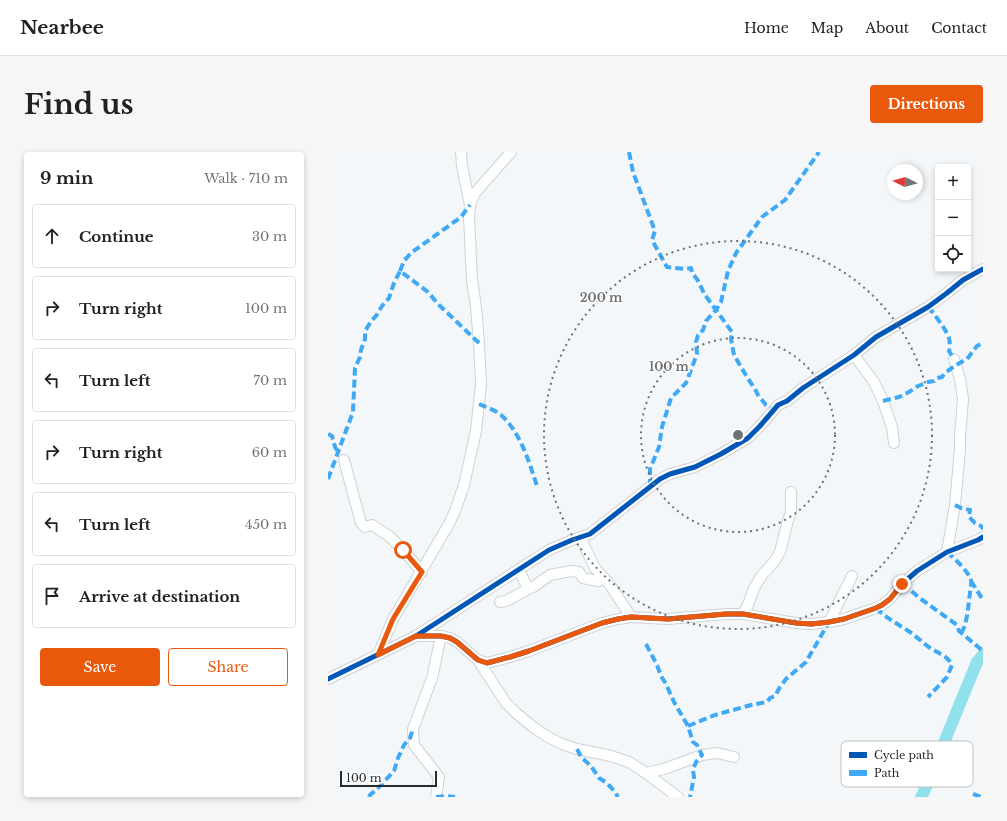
<!DOCTYPE html>
<meta charset="utf-8">
<style>
body{margin:0;font-family:"Libre Baskerville",serif;background:#f6f6f6;color:#202124}
.controls{position:absolute;right:12px;top:12px;display:grid;overflow:hidden;border-radius:4px;box-shadow:0 2px 6px #0003}
.controls button{width:36px;height:36px;display:grid;place-items:center;padding:0;border:0;border-bottom:1px solid #e0e0e0;background:#fff;color:#202124;font:20px sans-serif}
.compass{position:absolute;left:559px;top:12px;width:36px;height:36px;border-radius:50%;background:#fff;box-shadow:0 2px 6px #0003;rotate:275deg}
.scale{position:absolute;left:12px;bottom:10px;width:97px;box-sizing:border-box;padding-left:4px;border:2px solid #282a2c;border-top:0;font-size:11px;line-height:14px;white-space:nowrap;color:#282a2c;-webkit-text-stroke:3px #fff;paint-order:stroke}
.stop{position:absolute;width:12px;height:12px;margin:-9px;border:3px solid #ea580c;border-radius:50%;background:#fff}
.stop.end{background:#ea580c;border-color:#fff;box-shadow:0 1px 4px #0008}
.list{margin:0;padding:0;list-style:none}
h2{display:flex;justify-content:space-between;align-items:center;height:52px;margin:0;padding:0 16px;font-size:17px}
h2 small{font-size:13px;font-weight:400;color:#757577}
.list li{display:grid;grid-template-columns:26px 1fr auto;gap:12px;align-items:center;box-sizing:border-box;height:64px;margin:0 8px 8px;padding:0 8px;border:1px solid #e0e0e0;border-radius:4px}
.list b{display:block;font-size:15px;white-space:nowrap}
.list em{font-size:13px;font-style:normal;color:#757577}
.actions{display:flex;gap:8px;padding:12px 16px}
.actions a{flex:1;padding:9px 0;border:1px solid #ea580c;border-radius:4px;text-align:center;font-size:14px;color:#ea580c}
.actions .main{background:#ea580c;color:#fff}
.icon{flex:none;width:22px;height:22px;fill:none;stroke:currentColor;stroke-width:2;stroke-linecap:round;stroke-linejoin:round}
.map{position:relative;flex:none;width:655px;height:645px;overflow:hidden;border-radius:4px}
header{display:flex;align-items:center;gap:24px;box-sizing:border-box;height:56px;padding:0 20px;background:#fff;border-bottom:1px solid #e0e0e0}
header strong{font-size:19px}
nav{display:flex;gap:22px;margin-inline-start:auto;font-size:14px}
.intro{display:flex;align-items:center;justify-content:space-between;box-sizing:border-box;height:96px;padding:0 24px}
h1{margin:0;font-size:28px}
.button{padding:10px 18px;border-radius:4px;background:#ea580c;color:#fff;font-size:14px;font-weight:700}
main{display:flex;gap:24px;padding:0 24px}
aside{flex:1;background:#fff;border-radius:4px;box-shadow:0 2px 6px #0003}
.map>svg:first-child{display:block}
.lines{fill:none;stroke-linecap:round;stroke-linejoin:round}
.river{stroke:#90e1ec;stroke-width:12}
.minor-casing{stroke:#cfd1d3;stroke-width:12}
.minor{stroke:#fdfefe;stroke-width:10}
.quiet{stroke:#3fa9f5;stroke-width:4;stroke-dasharray:8 4;stroke-linecap:butt}
.cycleway-casing{stroke:#fff;stroke-width:8}
.cycleway{stroke:#0057b8;stroke-width:5}
.route{stroke:#ea580c;stroke-width:5}
.ring{fill:none;stroke:#6f7274;stroke-width:2;stroke-dasharray:2 4}
.key{fill:#fff;stroke:#bebfc0;stroke-width:1}
.key-label{font-size:11px;fill:#282a2c}
.centre{fill:#6f7274;stroke:#fff;stroke-width:2}
.ring-label{font-size:12px;text-anchor:middle;font-weight:bold;fill:#6f7274;stroke:#fff;stroke-width:3;stroke-linejoin:round;paint-order:stroke}
</style>
<header>
<strong>Nearbee</strong>
<nav><a>Home</a><a>Map</a><a>About</a><a>Contact</a></nav>
</header>
<div class="intro"><h1>Find us</h1><a class="button">Directions</a></div>
<main>
<aside>
<h2>9 min<small>Walk · 710 m</small></h2>
<ul class="list">
<li><svg class="icon" aria-label="ahead" viewBox="0 0 24 24"><path d="M12 20V5M6 11l6-6 6 6"/></svg><div><b>Continue</b></div><em>30 m</em></li>
<li><svg class="icon" aria-label="right" viewBox="0 0 24 24"><path d="M7 20v-9h11M14 6l5 5-5 5"/></svg><div><b>Turn right</b></div><em>100 m</em></li>
<li><svg class="icon" aria-label="left" viewBox="0 0 24 24"><path d="M17 20v-9H6M10 6l-5 5 5 5"/></svg><div><b>Turn left</b></div><em>70 m</em></li>
<li><svg class="icon" aria-label="right" viewBox="0 0 24 24"><path d="M7 20v-9h11M14 6l5 5-5 5"/></svg><div><b>Turn right</b></div><em>60 m</em></li>
<li><svg class="icon" aria-label="left" viewBox="0 0 24 24"><path d="M17 20v-9H6M10 6l-5 5 5 5"/></svg><div><b>Turn left</b></div><em>450 m</em></li>
<li><svg class="icon" aria-label="arrive" viewBox="0 0 24 24"><path d="M6 21V4h12l-3 4 3 4H6"/></svg><div><b>Arrive at destination</b></div></li>
</ul>
<div class="actions"><a class="main">Save</a><a>Share</a></div>
</aside>
<div class="map">
<svg width="655" height="645" viewBox="0 0 655 645">
<rect width="100%" height="100%" fill="#f4f7fa"/>
<g class="lines">
<polyline class="river" points="593,645 595,642 649,510 655,503"/>
<defs>
<g id="minor">
<polyline points="133,0 134,14 142,53"/>
<polyline points="526,203 546,230 555,249 564,275 566,291"/>
<polyline points="16,308 33,371 37,375 44,373 61,384 75,398 94,420"/>
<polyline points="252,385 267,416 282,433 303,465"/>
<polyline points="619,400 627,353 632,297 632,285 635,247 632,227 626,207"/>
<polyline points="191,418 200,437"/>
<polyline points="172,450 178,449 200,437 205,435 222,423 243,419 251,420 255,426 270,429 276,426"/>
<polyline points="415,462 420,453 426,436 434,423 446,410 452,400 460,368 463,360 463,340"/>
<polyline points="501,470 524,424"/>
<polyline points="88,484 221,398 244,388 262,382 332,327 342,322 367,315 393,302 420,286 432,274 450,253 459,249 475,236 526,203 548,185 600,155 619,141 635,128 655,117"/>
<polyline points="50,503 65,467 121,372 127,359 136,333 148,279 153,232 151,191 148,155 144,128 141,65 142,53 147,41 183,0"/>
<polyline points="150,508 178,551 188,561 205,575 220,585 234,592 249,597 283,604 301,610 318,621 350,645"/>
<polyline points="0,527 88,484 113,484 122,486 129,490 150,508 159,511 182,505 201,499 274,471 290,467 303,465 340,467 398,462 415,462 468,471 483,472 501,470 516,467 548,456 554,453 562,447 574,432 589,419 619,400 650,388 655,385"/>
<polyline points="318,621 336,617 374,603 389,601 406,605"/>
<polyline points="108,645 111,625 86,593 85,577 104,526 113,484"/>
</g>
</defs>
<use href="#minor" class="minor-casing"/>
<use href="#minor" class="minor"/>
<g class="quiet">
<polyline points="301,0 305,20 327,79 324,88 339,115 357,117 363,116 364,121 369,127 377,143 404,180 403,187 406,203 419,225 427,237 430,243 438,253 446,258"/>
<polyline points="72,119 76,109 83,101 133,65 142,53"/>
<path d="M600 155C605 160 619 179 621 186 622 190 622 195 621 199L626 207"/>
<polyline points="555,249 571,245 581,240 590,234 598,231 600,230 606,229 609,226 614,225 617,221 628,213 639,207 649,194 655,191"/>
<path d="M151 252C158 255 167 258 173 263 193 281 201 310 209 334"/>
<polyline points="0,282 4,284 7,295 10,300"/>
<polyline points="0,327 25,260 27,216 32,205 33,198 37,187 37,179 44,168 48,164 54,154 61,146 66,131 72,119 100,140 111,153 151,191"/>
<polyline points="322,335 322,317 331,295 334,275 343,246 358,231 369,202 368,190 370,183 375,178 378,169 388,158 393,150 400,119 408,101 434,65 457,48 491,0"/>
<polyline points="627,353 633,356 642,358 641,365 647,371 653,374 655,377"/>
<path d="M619 400C626 406 641 420 643 428 644 432 642 437 642 441 640 454 640 468 634 480"/>
<polyline points="643,429 655,448"/>
<path d="M574 432C581 436 586 442 593 447 605 456 617 464 629 473L631 479 655 499"/>
<path d="M548 456C558 466 570 472 582 480 589 485 595 491 602 496 610 501 620 504 624 513L619 525 600 545"/>
<polyline points="318,492 329,513 333,524 338,532 346,550 360,574 365,590 369,593 374,603 368,610 365,618 366,625 362,645"/>
<polyline points="360,574 387,563 423,553 439,550 442,546 447,544 452,535 458,527 478,510 501,470"/>
<polyline points="249,597 253,605 263,614 271,626 279,631 287,640 290,645"/>
<polyline points="645,642 654,645"/>
<polyline points="41,645 42,643 51,635 66,619 70,606 76,593 82,586 85,577"/>
<polyline points="108,645 119,644 127,645"/>
</g>
<defs>
<g id="cycleway">
<polyline points="88,484 221,398 244,388 262,382 332,327 342,322 367,315 393,302 420,286 432,274 450,253 459,249 475,236 526,203 548,185 600,155 619,141 635,128 655,117"/>
<polyline points="0,527 88,484 113,484 122,486 129,490 150,508 159,511 182,505 201,499 274,471 290,467 303,465 340,467 398,462 415,462 468,471 483,472 501,470 516,467 548,456 554,453 562,447 574,432 589,419 619,400 650,388 655,385"/>
</g>
</defs>
<use href="#cycleway" class="cycleway-casing"/>
<use href="#cycleway" class="cycleway"/>
</g>
<g class="lines">
<polyline class="route" points="75,398 94,420 65,467 50,503 88,484 113,484 122,486 129,490 150,508 159,511 182,505 201,499 274,471 290,467 303,465 340,467 398,462 415,462 468,471 484,472 501,470 516,467 548,456 554,453 562,447 574,432"/>
</g>
<g class="ring">
<circle cx="410" cy="283" r="97"/>
<circle cx="410" cy="283" r="194"/>
</g>
<rect x="513" y="589" width="132" height="46" rx="6" class="key"/>
<rect x="521" y="600" width="18" height="6" fill="#0057b8"/>
<rect x="521" y="618" width="18" height="6" fill="#3fa9f5"/>
<g class="key-label">
<text x="546" y="607">Cycle path</text>
<text x="546" y="625">Path</text>
</g>
<circle cx="410" cy="283" r="6" class="centre"/>
<g class="ring-label">
<text x="273" y="150">200 m</text>
<text x="341" y="219">100 m</text>
</g>
</svg>
<div class="controls">
<button>+</button>
<button>−</button>
<button><svg class="icon" aria-label="locate" viewBox="0 0 24 24"><circle cx="12" cy="12" r="6"/><path d="M12 2v4M12 18v4M2 12h4M18 12h4"/></svg></button>
</div>
<svg class="compass" viewBox="-18 -18 36 36"><path d="M0-13l5 13h-10z" fill="#e53935"/><path d="M0 13l5-13h-10z" fill="#757577"/></svg>
<div class="scale">100 m</div>
<div class="stop" style="left:75px;top:398px"></div>
<div class="stop end" style="left:574px;top:432px"></div>
</div>
</main>
